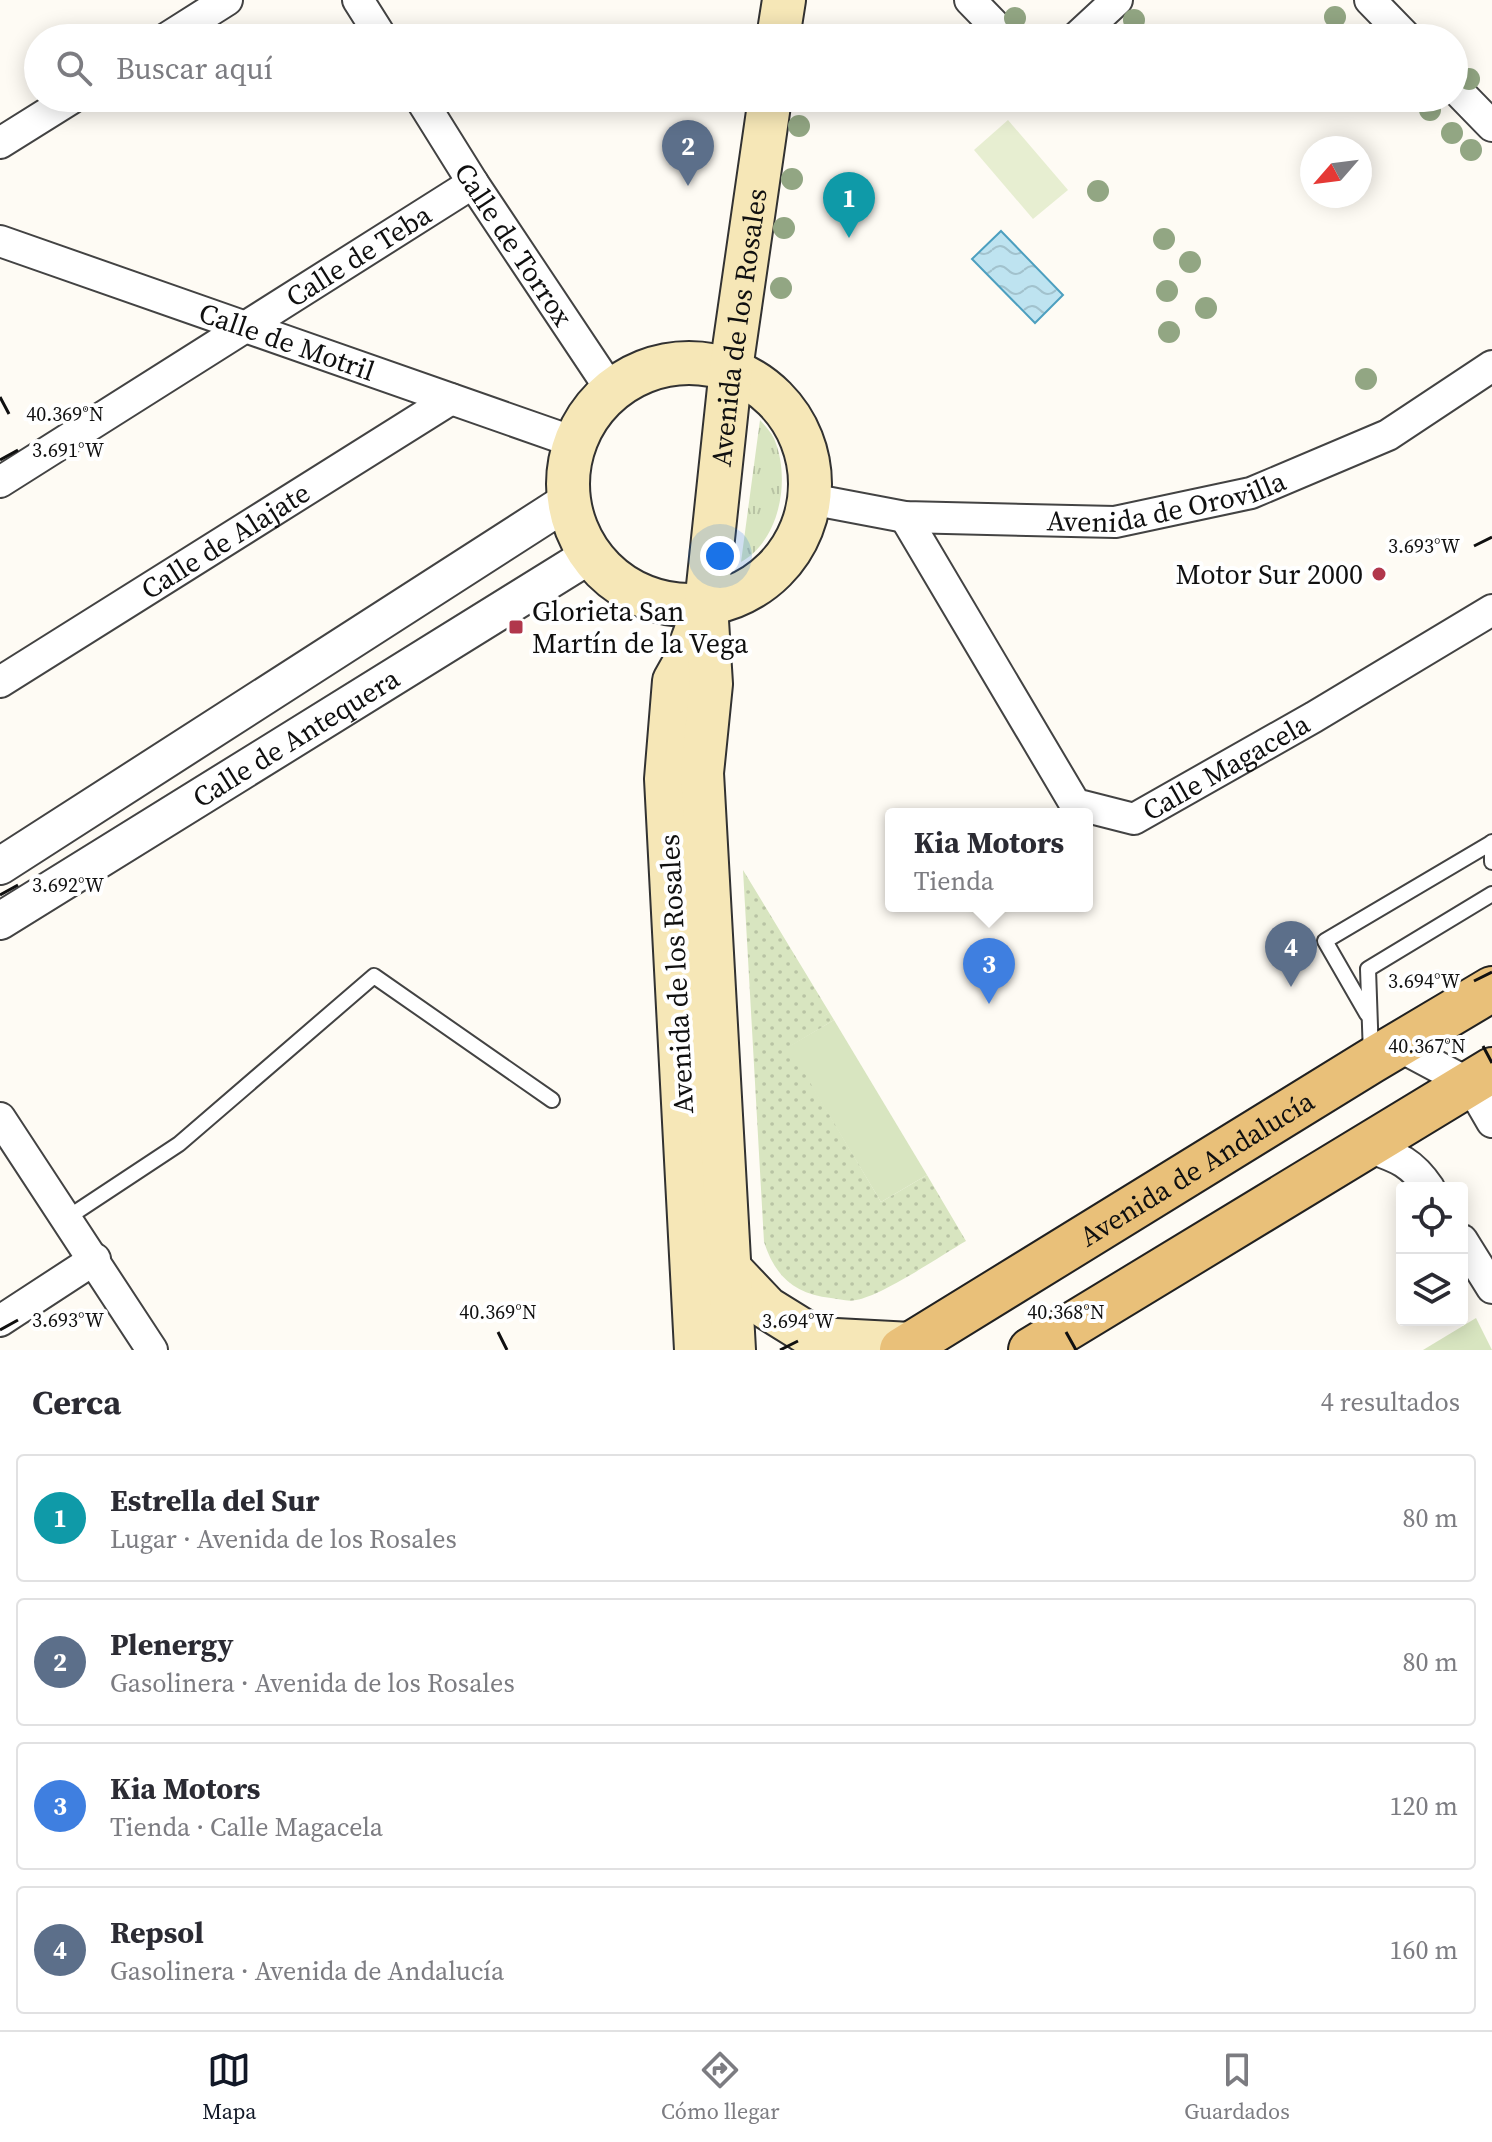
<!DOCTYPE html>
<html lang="es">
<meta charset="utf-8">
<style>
body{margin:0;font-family:"Source Serif 4",serif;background:#f2f2f3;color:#2b2b33}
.controls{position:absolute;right:24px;bottom:24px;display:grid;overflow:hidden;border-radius:8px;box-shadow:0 4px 20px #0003}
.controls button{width:72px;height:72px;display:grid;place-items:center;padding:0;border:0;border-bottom:2px solid #e1e1e2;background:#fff;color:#2b2b33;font:40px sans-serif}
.compass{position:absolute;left:1300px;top:136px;width:72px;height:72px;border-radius:50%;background:#fff;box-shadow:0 4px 20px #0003;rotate:242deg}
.you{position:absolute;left:720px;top:556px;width:28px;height:28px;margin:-20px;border:6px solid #fff;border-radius:50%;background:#1a73e8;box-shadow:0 0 0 12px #1a73e833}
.badge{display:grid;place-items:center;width:52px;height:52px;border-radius:50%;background:#111827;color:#fff;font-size:26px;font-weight:700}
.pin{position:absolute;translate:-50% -66px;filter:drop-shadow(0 2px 4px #0008)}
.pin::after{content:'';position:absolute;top:42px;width:28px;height:24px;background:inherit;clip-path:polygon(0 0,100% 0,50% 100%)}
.popup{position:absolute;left:885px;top:808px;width:208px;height:104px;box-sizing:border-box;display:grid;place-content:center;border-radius:8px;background:#fff;filter:drop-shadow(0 2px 6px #0005);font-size:26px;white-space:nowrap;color:#7c7c81}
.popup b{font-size:30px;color:#2b2b33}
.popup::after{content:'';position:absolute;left:50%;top:100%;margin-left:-16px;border:16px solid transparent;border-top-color:#fff}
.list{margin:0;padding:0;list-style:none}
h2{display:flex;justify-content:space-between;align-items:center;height:104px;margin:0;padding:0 32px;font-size:34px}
h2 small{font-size:26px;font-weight:400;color:#7c7c81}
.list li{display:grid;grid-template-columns:52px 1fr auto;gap:24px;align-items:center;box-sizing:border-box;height:128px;margin:0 16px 16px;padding:0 16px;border:2px solid #e1e1e2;border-radius:8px}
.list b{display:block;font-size:30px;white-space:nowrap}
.list p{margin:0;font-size:26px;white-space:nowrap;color:#7c7c81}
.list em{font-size:26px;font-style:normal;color:#7c7c81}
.icon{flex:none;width:44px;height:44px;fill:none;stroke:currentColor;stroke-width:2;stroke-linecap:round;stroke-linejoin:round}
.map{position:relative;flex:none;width:1492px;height:1350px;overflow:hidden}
.search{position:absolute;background:#fff;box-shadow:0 4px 20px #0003;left:24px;right:24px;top:24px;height:88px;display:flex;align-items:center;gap:20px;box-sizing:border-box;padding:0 28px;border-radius:44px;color:#7c7c81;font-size:30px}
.sheet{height:680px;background:#fff}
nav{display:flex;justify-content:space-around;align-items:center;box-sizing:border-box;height:112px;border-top:2px solid #e1e1e2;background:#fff;font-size:22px;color:#7c7c81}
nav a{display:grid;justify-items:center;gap:4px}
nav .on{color:#111827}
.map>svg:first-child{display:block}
.grass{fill:url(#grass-tufts)}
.park{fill:#d8e5c0}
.garden{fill:url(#garden-dots)}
.pitch{fill:#e7eed1}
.water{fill:url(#water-waves);stroke:#4d9fbf;stroke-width:2}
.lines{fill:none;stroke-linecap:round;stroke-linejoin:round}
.service-casing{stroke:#434343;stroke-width:18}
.minor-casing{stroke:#434343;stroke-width:34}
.tertiary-casing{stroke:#434343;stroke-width:40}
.secondary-casing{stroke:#323232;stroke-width:46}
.primary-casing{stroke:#212121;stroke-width:48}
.service{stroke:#fff;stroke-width:14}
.minor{stroke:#fff;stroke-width:30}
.tertiary{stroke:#fff;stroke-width:36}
.secondary{stroke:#f6e7b7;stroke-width:42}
.primary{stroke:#e9c079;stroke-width:44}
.tree{fill:#92a683}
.ticks{fill:none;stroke:#101010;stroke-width:3}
.poi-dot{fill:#b1374c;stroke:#fff;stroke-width:3}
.labels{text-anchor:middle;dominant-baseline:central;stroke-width:8;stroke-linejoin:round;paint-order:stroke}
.street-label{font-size:28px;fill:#101010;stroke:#fff}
.poi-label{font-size:28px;fill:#101010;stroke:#fff;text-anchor:end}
.ticks-label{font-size:20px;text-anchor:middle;fill:#101010;stroke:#fff;stroke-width:8;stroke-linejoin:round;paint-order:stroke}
</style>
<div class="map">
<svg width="1492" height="1350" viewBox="0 0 1492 1350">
<defs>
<pattern id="grass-tufts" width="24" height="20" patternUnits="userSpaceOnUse" patternTransform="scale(2)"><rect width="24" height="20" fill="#d8e5c0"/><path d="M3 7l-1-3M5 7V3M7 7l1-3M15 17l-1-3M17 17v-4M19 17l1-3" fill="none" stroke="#b8c3a4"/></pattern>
<pattern id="garden-dots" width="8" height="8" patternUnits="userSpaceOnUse" patternTransform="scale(2)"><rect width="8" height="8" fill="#d8e5c0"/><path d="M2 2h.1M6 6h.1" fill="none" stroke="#b8c3a4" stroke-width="1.8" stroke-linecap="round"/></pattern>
<pattern id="water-waves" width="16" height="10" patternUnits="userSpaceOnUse" patternTransform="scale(2)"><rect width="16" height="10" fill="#bee3f0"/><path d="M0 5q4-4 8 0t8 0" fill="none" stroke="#a2c2cd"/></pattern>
</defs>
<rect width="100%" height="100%" fill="#fefbf4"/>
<path class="grass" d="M760 420C766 427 772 433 775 441 791 481 779 541 741 562Z"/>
<g class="park">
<polygon points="834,1020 927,1175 881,1202 788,1047"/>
<polygon points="1476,1318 1492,1350 1423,1350"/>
</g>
<path class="garden" d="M743 870 834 1020 789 1047 881 1202 927 1175 966 1241C940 1256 882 1296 856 1300 848 1302 839 1299 831 1298 794 1294 775 1276 764 1242Z"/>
<polygon class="pitch" points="1008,120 1068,190 1033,219 974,150"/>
<polygon class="water" points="1001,231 1063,295 1035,323 972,259"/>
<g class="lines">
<defs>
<g id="service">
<polyline points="1492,842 1492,862"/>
<polyline points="1367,1014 1325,941 1491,843"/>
<polyline points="1371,1055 1368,969 1492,894"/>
<polyline points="67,1218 179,1144 374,976 552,1100"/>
</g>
<g id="minor">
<polyline points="358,0 382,38"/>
<polyline points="970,0 1007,38"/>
<polyline points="1370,0 1407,38"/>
<polyline points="167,38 227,0"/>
<polyline points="1076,38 1117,0"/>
<polyline points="1454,87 1492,126"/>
<path id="s1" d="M420 98 473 183 611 390"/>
<polyline points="0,143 72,98"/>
<path id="s2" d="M0 241 574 442"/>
<path id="s3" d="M0 482 473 183"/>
<path id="s4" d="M810 499 905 517 1115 522 1251 493 1388 435 1492 366"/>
<path id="s5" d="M905 517 1075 804 1134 819 1314 717 1492 610"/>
<path id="s6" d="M0 682 451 399"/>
<polyline points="1397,1045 1470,1084 1492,1122"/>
<polyline points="0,1118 152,1350"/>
<path d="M1365 1146C1396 1157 1410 1160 1429 1188"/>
<polyline points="1462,1240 1492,1288"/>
<polyline points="0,1321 95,1259"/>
</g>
<g id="tertiary">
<polyline points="0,866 568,501"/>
<path id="s7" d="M0 921 590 555"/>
</g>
<g id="secondary">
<polyline points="778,38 784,0"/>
<circle cx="689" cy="484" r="121"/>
<polyline points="729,1268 767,1308 817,1339 911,1344"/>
<polyline points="696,1350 666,779 674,681 683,665 701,617"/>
<path id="s8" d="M734 1350 702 773 711 684 706 605 731 369 770 98"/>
</g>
<g id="primary">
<path id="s9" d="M902 1350 1371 1061 1492 989"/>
<polyline points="1031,1350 1492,1070"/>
</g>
</defs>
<use href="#service" class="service-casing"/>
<use href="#minor" class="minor-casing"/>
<use href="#tertiary" class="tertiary-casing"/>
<use href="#secondary" class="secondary-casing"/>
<use href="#primary" class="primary-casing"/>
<use href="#service" class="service"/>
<use href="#minor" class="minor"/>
<use href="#tertiary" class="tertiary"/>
<use href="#secondary" class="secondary"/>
<use href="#primary" class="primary"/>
</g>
<g class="tree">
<circle cx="1335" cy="17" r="11"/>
<circle cx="1015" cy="18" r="11"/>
<circle cx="1134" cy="20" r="11"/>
<circle cx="1469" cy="79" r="11"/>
<circle cx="1430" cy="110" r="11"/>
<circle cx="799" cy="126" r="11"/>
<circle cx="1452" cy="133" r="11"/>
<circle cx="1471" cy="150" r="11"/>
<circle cx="792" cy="179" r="11"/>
<circle cx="1098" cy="191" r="11"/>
<circle cx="784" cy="228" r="11"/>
<circle cx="1164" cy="239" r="11"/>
<circle cx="1190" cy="262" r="11"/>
<circle cx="781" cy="288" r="11"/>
<circle cx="1167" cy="291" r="11"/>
<circle cx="1206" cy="308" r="11"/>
<circle cx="1169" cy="332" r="11"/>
<circle cx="1366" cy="379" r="11"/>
</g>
<path class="ticks" d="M0 397 9 414M0 460 18 450M1474 546 1492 537M0 895 18 885M1474 981 1492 972M1483 1046 1492 1063M0 1330 18 1320M498 1332 507 1350M1066 1332 1076 1350M780 1350 798 1341"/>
<g class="poi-dot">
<circle cx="1379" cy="574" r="8"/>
<rect x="508" y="619" width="16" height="16" rx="4"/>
</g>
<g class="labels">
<g class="street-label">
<text stroke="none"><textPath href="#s1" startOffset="174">Calle de Torrox</textPath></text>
<text stroke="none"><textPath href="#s3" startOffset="424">Calle de Teba</textPath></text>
<text stroke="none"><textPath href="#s8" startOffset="1026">Avenida de los Rosales</textPath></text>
<text stroke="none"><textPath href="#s2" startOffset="304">Calle de Motril</textPath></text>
<text stroke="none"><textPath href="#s4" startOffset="360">Avenida de Orovilla</textPath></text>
<text stroke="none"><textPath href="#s6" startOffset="266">Calle de Alajate</textPath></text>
<text stroke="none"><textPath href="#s7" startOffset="348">Calle de Antequera</textPath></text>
<text stroke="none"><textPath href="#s5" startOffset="500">Calle Magacela</textPath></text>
<text transform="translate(676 974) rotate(-93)">Avenida de los Rosales</text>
<text stroke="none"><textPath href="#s9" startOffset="346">Avenida de Andalucía</textPath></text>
</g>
<g class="poi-label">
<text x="1363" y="574">Motor Sur 2000</text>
<text x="532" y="611" text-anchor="start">Glorieta San<tspan x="532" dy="32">Martín de la Vega</tspan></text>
</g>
</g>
<g class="ticks-label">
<text x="65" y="421">40.369°N</text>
<text x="68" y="457">3.691°W</text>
<text x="1424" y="553">3.693°W</text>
<text x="68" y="892">3.692°W</text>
<text x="1424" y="988">3.694°W</text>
<text x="1427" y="1053">40.367°N</text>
<text x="498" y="1319">40.369°N</text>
<text x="1066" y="1319">40.368°N</text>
<text x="68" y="1327">3.693°W</text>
<text x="798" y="1328">3.694°W</text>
</g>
</svg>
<div class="controls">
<button><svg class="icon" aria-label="locate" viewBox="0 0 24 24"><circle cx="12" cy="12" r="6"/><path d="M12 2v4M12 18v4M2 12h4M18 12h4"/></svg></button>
<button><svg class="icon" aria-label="layers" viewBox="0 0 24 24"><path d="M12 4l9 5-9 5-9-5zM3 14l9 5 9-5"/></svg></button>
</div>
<svg class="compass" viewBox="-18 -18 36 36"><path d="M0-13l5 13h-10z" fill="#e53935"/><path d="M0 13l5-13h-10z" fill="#7c7c81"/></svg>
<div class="you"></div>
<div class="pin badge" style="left:849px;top:238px;background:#0f9aa8">1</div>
<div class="pin badge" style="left:688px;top:186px;background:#5c6f8a">2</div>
<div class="pin badge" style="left:989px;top:1004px;background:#3f7fe0">3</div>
<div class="popup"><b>Kia Motors</b>Tienda</div>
<div class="pin badge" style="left:1291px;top:987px;background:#5c6f8a">4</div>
<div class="search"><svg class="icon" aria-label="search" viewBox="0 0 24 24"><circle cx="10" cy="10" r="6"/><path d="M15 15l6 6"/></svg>Buscar aquí</div>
</div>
<section class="sheet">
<h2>Cerca<small>4 resultados</small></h2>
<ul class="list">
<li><span class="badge" style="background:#0f9aa8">1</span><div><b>Estrella del Sur</b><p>Lugar · Avenida de los Rosales</p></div><em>80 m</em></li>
<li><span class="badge" style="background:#5c6f8a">2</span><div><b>Plenergy</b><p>Gasolinera · Avenida de los Rosales</p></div><em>80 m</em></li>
<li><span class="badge" style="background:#3f7fe0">3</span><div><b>Kia Motors</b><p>Tienda · Calle Magacela</p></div><em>120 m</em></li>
<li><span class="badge" style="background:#5c6f8a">4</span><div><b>Repsol</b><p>Gasolinera · Avenida de Andalucía</p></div><em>160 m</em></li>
</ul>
</section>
<nav>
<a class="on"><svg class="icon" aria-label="map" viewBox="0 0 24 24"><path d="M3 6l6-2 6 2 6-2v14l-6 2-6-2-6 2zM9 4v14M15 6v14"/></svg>Mapa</a>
<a><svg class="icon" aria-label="directions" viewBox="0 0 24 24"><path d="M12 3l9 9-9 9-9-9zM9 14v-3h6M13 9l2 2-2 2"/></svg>Cómo llegar</a>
<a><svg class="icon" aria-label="saved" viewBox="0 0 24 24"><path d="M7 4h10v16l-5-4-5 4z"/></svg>Guardados</a>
</nav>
